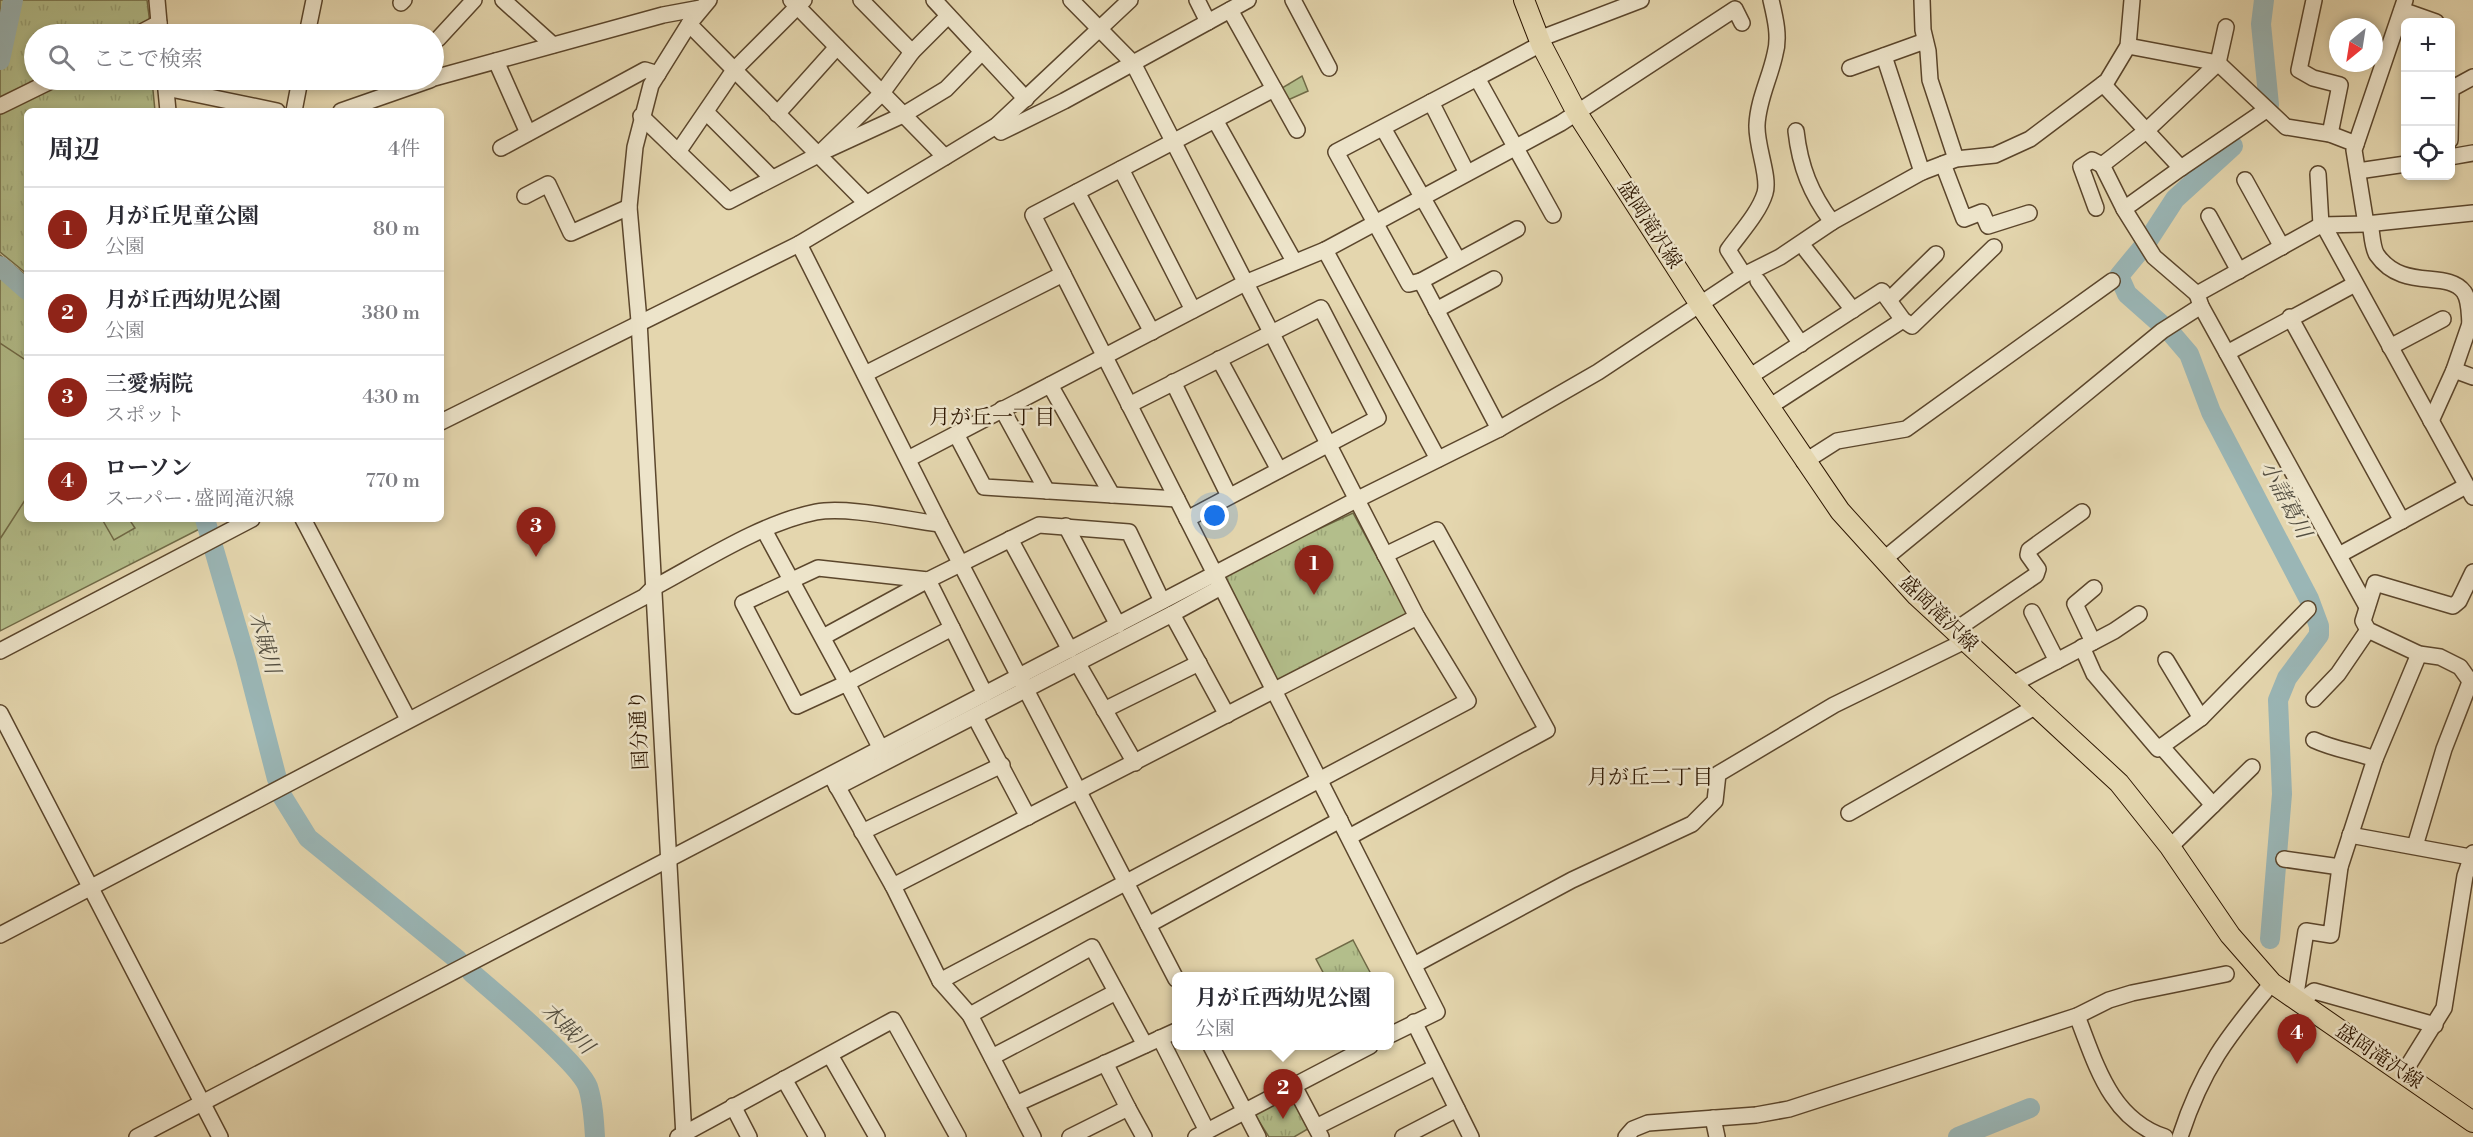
<!DOCTYPE html>
<html lang="ja">
<meta charset="utf-8">
<style>
body{margin:0;font-family:"Libre Bodoni","Noto Serif JP",serif;background:#f7f7f7;color:#2b2b33}
.controls{position:absolute;right:18px;top:18px;display:grid;overflow:hidden;border-radius:9px;box-shadow:0 3px 9px #0003}
.controls button{width:54px;height:54px;display:grid;place-items:center;padding:0;border:0;border-bottom:2px solid #e1e1e2;background:#fff;color:#2b2b33;font:30px sans-serif}
.compass{position:absolute;left:2329px;top:18px;width:54px;height:54px;border-radius:50%;background:#fff;box-shadow:0 3px 9px #0003;rotate:210deg}
.you{position:absolute;left:1215px;top:516px;width:21px;height:21px;margin:-15px;border:4px solid #fff;border-radius:50%;background:#1a73e8;box-shadow:0 0 0 9px #1a73e833}
.badge{display:grid;place-items:center;width:39px;height:39px;border-radius:50%;background:#8f2418;color:#fff;font-size:20px;font-weight:700}
.pin{position:absolute;translate:-50% -50px;filter:drop-shadow(0 2px 3px #0008)}
.pin::after{content:'';position:absolute;top:32px;width:21px;height:18px;background:inherit;clip-path:polygon(0 0,100% 0,50% 100%)}
.popup{position:absolute;left:1172px;top:972px;width:222px;height:78px;box-sizing:border-box;display:grid;place-content:center;border-radius:9px;background:#fff;filter:drop-shadow(0 2px 4px #0005);font-size:20px;white-space:nowrap;color:#7c7c81}
.popup b{font-size:22px;color:#2b2b33}
.popup::after{content:'';position:absolute;left:50%;top:100%;margin-left:-12px;border:12px solid transparent;border-top-color:#fff}
.list{margin:0;padding:0;list-style:none}
h2{display:flex;justify-content:space-between;align-items:center;height:78px;margin:0;padding:0 24px;font-size:26px}
h2 small{font-size:20px;font-weight:400;color:#7c7c81}
.list li{display:grid;grid-template-columns:39px 1fr auto;gap:18px;align-items:center;box-sizing:border-box;height:84px;padding:0 24px;border-top:2px solid #e1e1e2}
.list b{display:block;font-size:22px;white-space:nowrap}
.list p{margin:0;font-size:20px;white-space:nowrap;color:#7c7c81}
.list em{font-size:20px;font-style:normal;color:#7c7c81}
.icon{flex:none;width:33px;height:33px;fill:none;stroke:currentColor;stroke-width:2;stroke-linecap:round;stroke-linejoin:round}
.map{position:relative;flex:none;width:2473px;height:1137px;overflow:hidden}
.search{position:absolute;background:#fff;box-shadow:0 3px 9px #0003;left:24px;top:24px;width:420px;height:66px;display:flex;align-items:center;gap:15px;box-sizing:border-box;padding:0 21px;border-radius:33px;color:#7c7c81;font-size:22px}
.panel{position:absolute;background:#fff;box-shadow:0 3px 9px #0003;left:24px;top:108px;width:420px;height:414px;border-radius:9px}
.map>svg:first-child{display:block}
.park{fill:url(#park-tufts);stroke:#706a46;stroke-width:1.5}
.garden{fill:#b3be8b;stroke:#706a46;stroke-width:1.5}
.lines{fill:none;stroke-linecap:round;stroke-linejoin:round}
.river{stroke:#9ab6b6;stroke-width:20}
.minor-casing{stroke:#5b462c;stroke-width:18}
.major-casing{stroke:#2d1600;stroke-width:22}
.minor{stroke:#ede4ca;stroke-width:15}
.major{stroke:#e4d6ae;stroke-width:20}
.labels{text-anchor:middle;dominant-baseline:central;stroke-width:5;stroke-linejoin:round;paint-order:stroke}
.street-label{font-size:20px;fill:#2d1600;stroke:#ede4ca}
.neighbourhood-label{font-size:21px;fill:#2d1600;stroke:#ede4ca}
.water-label{font-size:21px;font-style:italic;fill:#534e40;stroke:#ede4ca}
</style>
<div class="map">
<svg width="2473" height="1137" viewBox="0 0 2473 1137">
<defs>
<pattern id="park-tufts" width="24" height="20" patternUnits="userSpaceOnUse" patternTransform="scale(1.5)"><rect width="24" height="20" fill="#b3be8b"/><path d="M3 7l-1-3M5 7V3M7 7l1-3M15 17l-1-3M17 17v-4M19 17l1-3" fill="none" stroke="#9aa376"/></pattern>
</defs>
<rect width="100%" height="100%" fill="#e4d6ae"/>
<filter id="stains"><feTurbulence type="fractalNoise" baseFrequency=".00333" numOctaves="4"/><feColorMatrix values="0 0 0 0 .2 0 0 0 0 .09 0 0 0 0 .02 0 0 0 .5 -.17"/></filter>
<radialGradient id="worn" r=".72"><stop offset=".6" stop-color="#630" stop-opacity="0"/><stop offset="1" stop-color="#630" stop-opacity=".3"/></radialGradient>
<g class="park">
<polygon points="0,0 147,0 150,24 131,34 34,34 34,80 50,80 0,110"/>
<polygon points="1302,76 1308,91 1288,100 1282,88"/>
<polygon points="60,80 152,80 155,111 27,111 27,274 0,252 0,113"/>
<polygon points="0,255 27,276 27,519 219,519 0,631"/>
<polygon points="1353,513 1409,616 1279,688 1220,575"/>
<polygon points="1353,940 1372,976 1325,976 1316,959"/>
<polygon points="1292,1090 1313,1126 1294,1137 1269,1137 1253,1112"/>
</g>
<g class="garden">
<polygon points="0,343 27,361 27,497 0,539"/>
<polygon points="102,519 129,519 135,528 114,540"/>
</g>
<g class="lines">
<g class="river">
<polyline points="2264,0 2261,24 2269,105"/>
<polyline points="0,60 13,0"/>
<polyline points="2233,146 2175,199 2147,242 2119,276 2127,294 2171,333 2189,354 2211,412 2309,599 2319,626 2319,635 2287,678 2278,700 2282,794 2270,939"/>
<polyline points="0,266 27,290"/>
<polyline points="205,519 246,659 277,779"/>
<polyline points="282,796 308,838 458,960"/>
<path d="M472 973C495 993 579 1063 588 1087 593 1103 594 1120 595 1137"/>
<polyline points="1958,1137 2030,1108"/>
</g>
<defs>
<g id="minor">
<polyline points="157,0 160,34"/>
<polyline points="503,0 553,45"/>
<polyline points="791,0 945,157"/>
<polyline points="934,0 1026,99"/>
<polyline points="1197,0 1208,22"/>
<polyline points="1293,0 1329,68"/>
<polyline points="1922,0 1923,30 1928,51 1930,80 1956,159"/>
<polyline points="2314,0 2299,70 2313,78 2340,85 2330,134"/>
<polyline points="401,3 404,0"/>
<polyline points="1230,10 1297,130"/>
<polyline points="2402,10 2436,22"/>
<polyline points="689,24 866,203"/>
<polyline points="138,34 159,23"/>
<polyline points="307,34 314,0"/>
<polyline points="438,39 474,0"/>
<polyline points="1539,39 1641,0"/>
<polyline points="2128,46 2218,63 2286,127 2330,134 2356,144"/>
<polyline points="912,52 948,16"/>
<polyline points="1884,56 1922,172"/>
<polyline points="496,61 528,133"/>
<polyline points="1850,68 1925,41"/>
<polyline points="434,78 663,15 701,8"/>
<polyline points="1477,78 1541,44"/>
<polyline points="165,80 168,111"/>
<polyline points="2103,84 2181,168 2124,209 2154,257 2197,294"/>
<polyline points="166,88 277,111"/>
<polyline points="1274,89 1033,215 1437,1012 1390,1035"/>
<polyline points="1431,102 1467,173"/>
<polyline points="0,106 53,80"/>
<polyline points="294,111 300,80"/>
<polyline points="341,111 430,80"/>
<polyline points="706,112 772,178"/>
<polyline points="777,114 837,47"/>
<polyline points="641,116 729,201 818,155 882,93 912,52 861,0"/>
<polyline points="1215,120 1294,261"/>
<polyline points="996,126 1001,132 1064,101 1248,0"/>
<polyline points="1383,128 1458,260"/>
<path d="M1796 131C1800 167 1811 194 1832 222"/>
<polyline points="2450,140 2451,89 2473,77"/>
<polyline points="501,148 645,70 658,74"/>
<polyline points="829,149 903,115 946,89 982,52"/>
<polyline points="678,152 734,70 804,0"/>
<polyline points="2450,157 2473,153"/>
<polyline points="1943,164 1964,219 1982,212 1988,226 2029,213"/>
<polyline points="2102,165 2124,209"/>
<polyline points="2181,168 2266,110"/>
<polyline points="1121,169 1193,310"/>
<polyline points="2358,171 2406,164"/>
<polyline points="2318,174 2321,225"/>
<polyline points="2245,180 2282,247"/>
<polyline points="1077,192 1152,332"/>
<polyline points="525,196 548,184 571,233 629,207"/>
<polyline points="2096,208 2081,167 2092,160 2102,165 2146,131 2218,63 2226,27"/>
<polyline points="2209,216 2239,271"/>
<path d="M2370 223C2372 232 2372 248 2377 255 2403 292 2447 269 2464 292 2470 301 2469 314 2470 324L2473 325"/>
<polyline points="2366,224 2473,213"/>
<polyline points="2324,226 2473,497"/>
<polyline points="799,244 940,524 1176,979"/>
<polyline points="1325,250 1438,459"/>
<polyline points="1806,250 1853,310"/>
<path d="M1744 275 1728 250C1740 233 1759 213 1765 193 1770 177 1756 146 1757 125 1758 100 1770 78 1775 54 1780 37 1775 17 1771 0"/>
<polyline points="1421,281 1409,284 1336,152 1477,78 1553,215"/>
<polyline points="1758,281 1801,344"/>
<polyline points="1889,300 1936,254"/>
<polyline points="1436,310 1494,279"/>
<polyline points="2290,317 2402,521"/>
<polyline points="2390,347 2443,319"/>
<polyline points="2227,353 2355,284"/>
<polyline points="1219,359 1279,470"/>
<polyline points="2454,370 2473,377"/>
<polyline points="865,374 1063,274"/>
<polyline points="1749,377 1882,291 1903,320 1912,326 1994,247"/>
<polyline points="1173,382 1229,496"/>
<polyline points="1050,385 1112,495"/>
<polyline points="1129,405 1321,308 1378,418 1187,519"/>
<polyline points="1769,407 1903,320"/>
<polyline points="1002,409 1047,491"/>
<polyline points="2431,421 2454,370 2473,315"/>
<polyline points="441,422 799,244 945,157 996,126 1130,0"/>
<polyline points="1499,429 1421,281 1517,229"/>
<polyline points="956,434 984,487 1177,499"/>
<polyline points="908,459 1245,283 1325,250 1561,123 1735,9 1742,23"/>
<polyline points="1804,462 1837,441 1906,429 2112,281"/>
<polyline points="303,519 408,719"/>
<polyline points="1066,526 1118,625"/>
<polyline points="764,530 847,683 952,628"/>
<polyline points="1010,539 1070,650"/>
<polyline points="2339,555 2466,486"/>
<polyline points="1883,560 2162,331 2201,306"/>
<polyline points="2473,572 2459,601 2453,606 2375,583 2363,621 2368,630 2419,654 2440,657 2460,667 2473,685"/>
<polyline points="2367,607 2201,306 2197,294 2321,225 2366,224 2354,150 2405,0"/>
<polyline points="2032,612 2057,661"/>
<polyline points="1172,614 1221,587"/>
<polyline points="1954,631 2036,575 2038,569 2028,555 2029,550 2082,512"/>
<polyline points="823,637 928,580 985,694"/>
<polyline points="2093,642 2075,604 2094,588"/>
<polyline points="2082,647 2094,674 2158,749 2201,718 2308,609"/>
<polyline points="0,651 252,519"/>
<polyline points="2166,660 2201,718"/>
<polyline points="1078,664 1135,763"/>
<polyline points="2013,684 2114,631 2139,614"/>
<polyline points="2314,699 2338,674 2368,630"/>
<polyline points="1104,710 1199,663"/>
<polyline points="0,713 220,1137"/>
<polyline points="975,717 1028,817"/>
<path d="M2314 740C2336 750 2352 751 2375 759"/>
<polyline points="2161,746 2213,805"/>
<polyline points="881,749 847,683 797,706 743,603 818,568 928,580 1039,525 1129,532 1162,601"/>
<polyline points="833,779 893,886 940,981 970,1015 1033,1137"/>
<polyline points="837,787 1172,614 1227,715"/>
<polyline points="1849,813 2038,705"/>
<polyline points="862,832 1002,765"/>
<polyline points="2350,835 2470,857"/>
<polyline points="1349,837 1547,730 1437,530 1385,555"/>
<polyline points="2415,846 2444,749 2470,682"/>
<polyline points="2170,847 2252,767"/>
<polyline points="2284,859 2340,867"/>
<polyline points="893,886 1417,617"/>
<polyline points="1148,925 1340,820"/>
<path d="M0 935 644 597 653 588C702 562 761 523 816 512 848 506 906 520 940 524"/>
<polyline points="1414,965 1572,880 1692,824 1715,801 1718,774 1834,705 1965,641"/>
<polyline points="940,981 1468,701 1417,617 1133,63 1071,0"/>
<polyline points="2295,1000 2306,931 2331,935 2340,867 2375,759 2419,654"/>
<polyline points="2298,1003 2314,991 2435,1025"/>
<polyline points="970,1015 1092,947 1145,1045"/>
<path d="M2077 1016C2096 1064 2110 1119 2165 1137"/>
<polyline points="1414,1022 1471,1137"/>
<polyline points="1160,1038 1207,1131"/>
<polyline points="1211,1046 1258,1137"/>
<polyline points="830,1055 877,1137"/>
<polyline points="992,1057 1116,992"/>
<polyline points="2403,1074 2444,1008 2465,876 2473,853"/>
<polyline points="784,1079 817,1137"/>
<polyline points="1294,1086 1321,1137"/>
<polyline points="1016,1104 1176,1031"/>
<polyline points="733,1106 749,1137"/>
<polyline points="1128,1108 1144,1137"/>
<polyline points="1713,1118 1717,1137"/>
<polyline points="1316,1127 1436,1067"/>
<polyline points="137,1137 1356,500 1499,429 1598,372 1744,275 1780,257 1832,222 1922,172 1956,159 1995,155 2030,139 2107,81 2128,46 2132,0"/>
<polyline points="678,1137 893,1020 958,1137"/>
<polyline points="684,1137 639,321 629,207 635,147 651,85 689,24 709,0"/>
<polyline points="1070,1137 1128,1108 1105,1063"/>
<polyline points="1196,1137 1370,1046"/>
<polyline points="1403,1137 1457,1109"/>
<polyline points="1626,1137 1633,1129 1648,1123 1756,1115 1789,1109 2077,1016 2109,1000 2132,993 2226,974"/>
<path d="M2180 1137C2202 1069 2227 1037 2272 983"/>
</g>
<polyline id="major" points="1524,0 1541,44 1577,113 1701,306 1840,511 1917,596 2119,783 2170,847 2230,935 2272,983 2473,1122"/>
</defs>
<use href="#minor" class="minor-casing"/>
<use href="#major" class="major-casing"/>
<use href="#minor" class="minor"/>
<use href="#major" class="major"/>
</g>
<g class="labels">
<g class="street-label">
<text transform="translate(1649 225) rotate(57)">盛岡滝沢線</text>
<text transform="translate(1938 614) rotate(44)">盛岡滝沢線</text>
<text transform="translate(640 730) rotate(-93)">国分通り</text>
<text transform="translate(2379 1057) rotate(34)">盛岡滝沢線</text>
</g>
<g class="neighbourhood-label">
<text x="992" y="418">月が丘一丁目</text>
<text x="1650" y="778">月が丘二丁目</text>
</g>
<g class="water-label">
<text transform="translate(2285 500) rotate(62)">小諸葛川</text>
<text transform="translate(264 643) rotate(74)">木賊川</text>
<text transform="translate(567 1029) rotate(44)">木賊川</text>
</g>
</g>
<rect width="100%" height="100%" filter="url(#stains)"/>
<rect width="100%" height="100%" fill="url(#worn)"/>
</svg>
<div class="controls">
<button>+</button>
<button>−</button>
<button><svg class="icon" aria-label="locate" viewBox="0 0 24 24"><circle cx="12" cy="12" r="6"/><path d="M12 2v4M12 18v4M2 12h4M18 12h4"/></svg></button>
</div>
<svg class="compass" viewBox="-18 -18 36 36"><path d="M0-13l5 13h-10z" fill="#e53935"/><path d="M0 13l5-13h-10z" fill="#7c7c81"/></svg>
<div class="you"></div>
<div class="pin badge" style="left:1314px;top:595px">1</div>
<div class="pin badge" style="left:1283px;top:1119px">2</div>
<div class="popup"><b>月が丘西幼児公園</b>公園</div>
<div class="pin badge" style="left:536px;top:557px">3</div>
<div class="pin badge" style="left:2297px;top:1064px">4</div>
<div class="search"><svg class="icon" aria-label="search" viewBox="0 0 24 24"><circle cx="10" cy="10" r="6"/><path d="M15 15l6 6"/></svg>ここで検索</div>
<section class="panel">
<h2>周辺<small>4件</small></h2>
<ul class="list">
<li><span class="badge">1</span><div><b>月が丘児童公園</b><p>公園</p></div><em>80 m</em></li>
<li><span class="badge">2</span><div><b>月が丘西幼児公園</b><p>公園</p></div><em>380 m</em></li>
<li><span class="badge">3</span><div><b>三愛病院</b><p>スポット</p></div><em>430 m</em></li>
<li><span class="badge">4</span><div><b>ローソン</b><p>スーパー · 盛岡滝沢線</p></div><em>770 m</em></li>
</ul>
</section>
</div>
